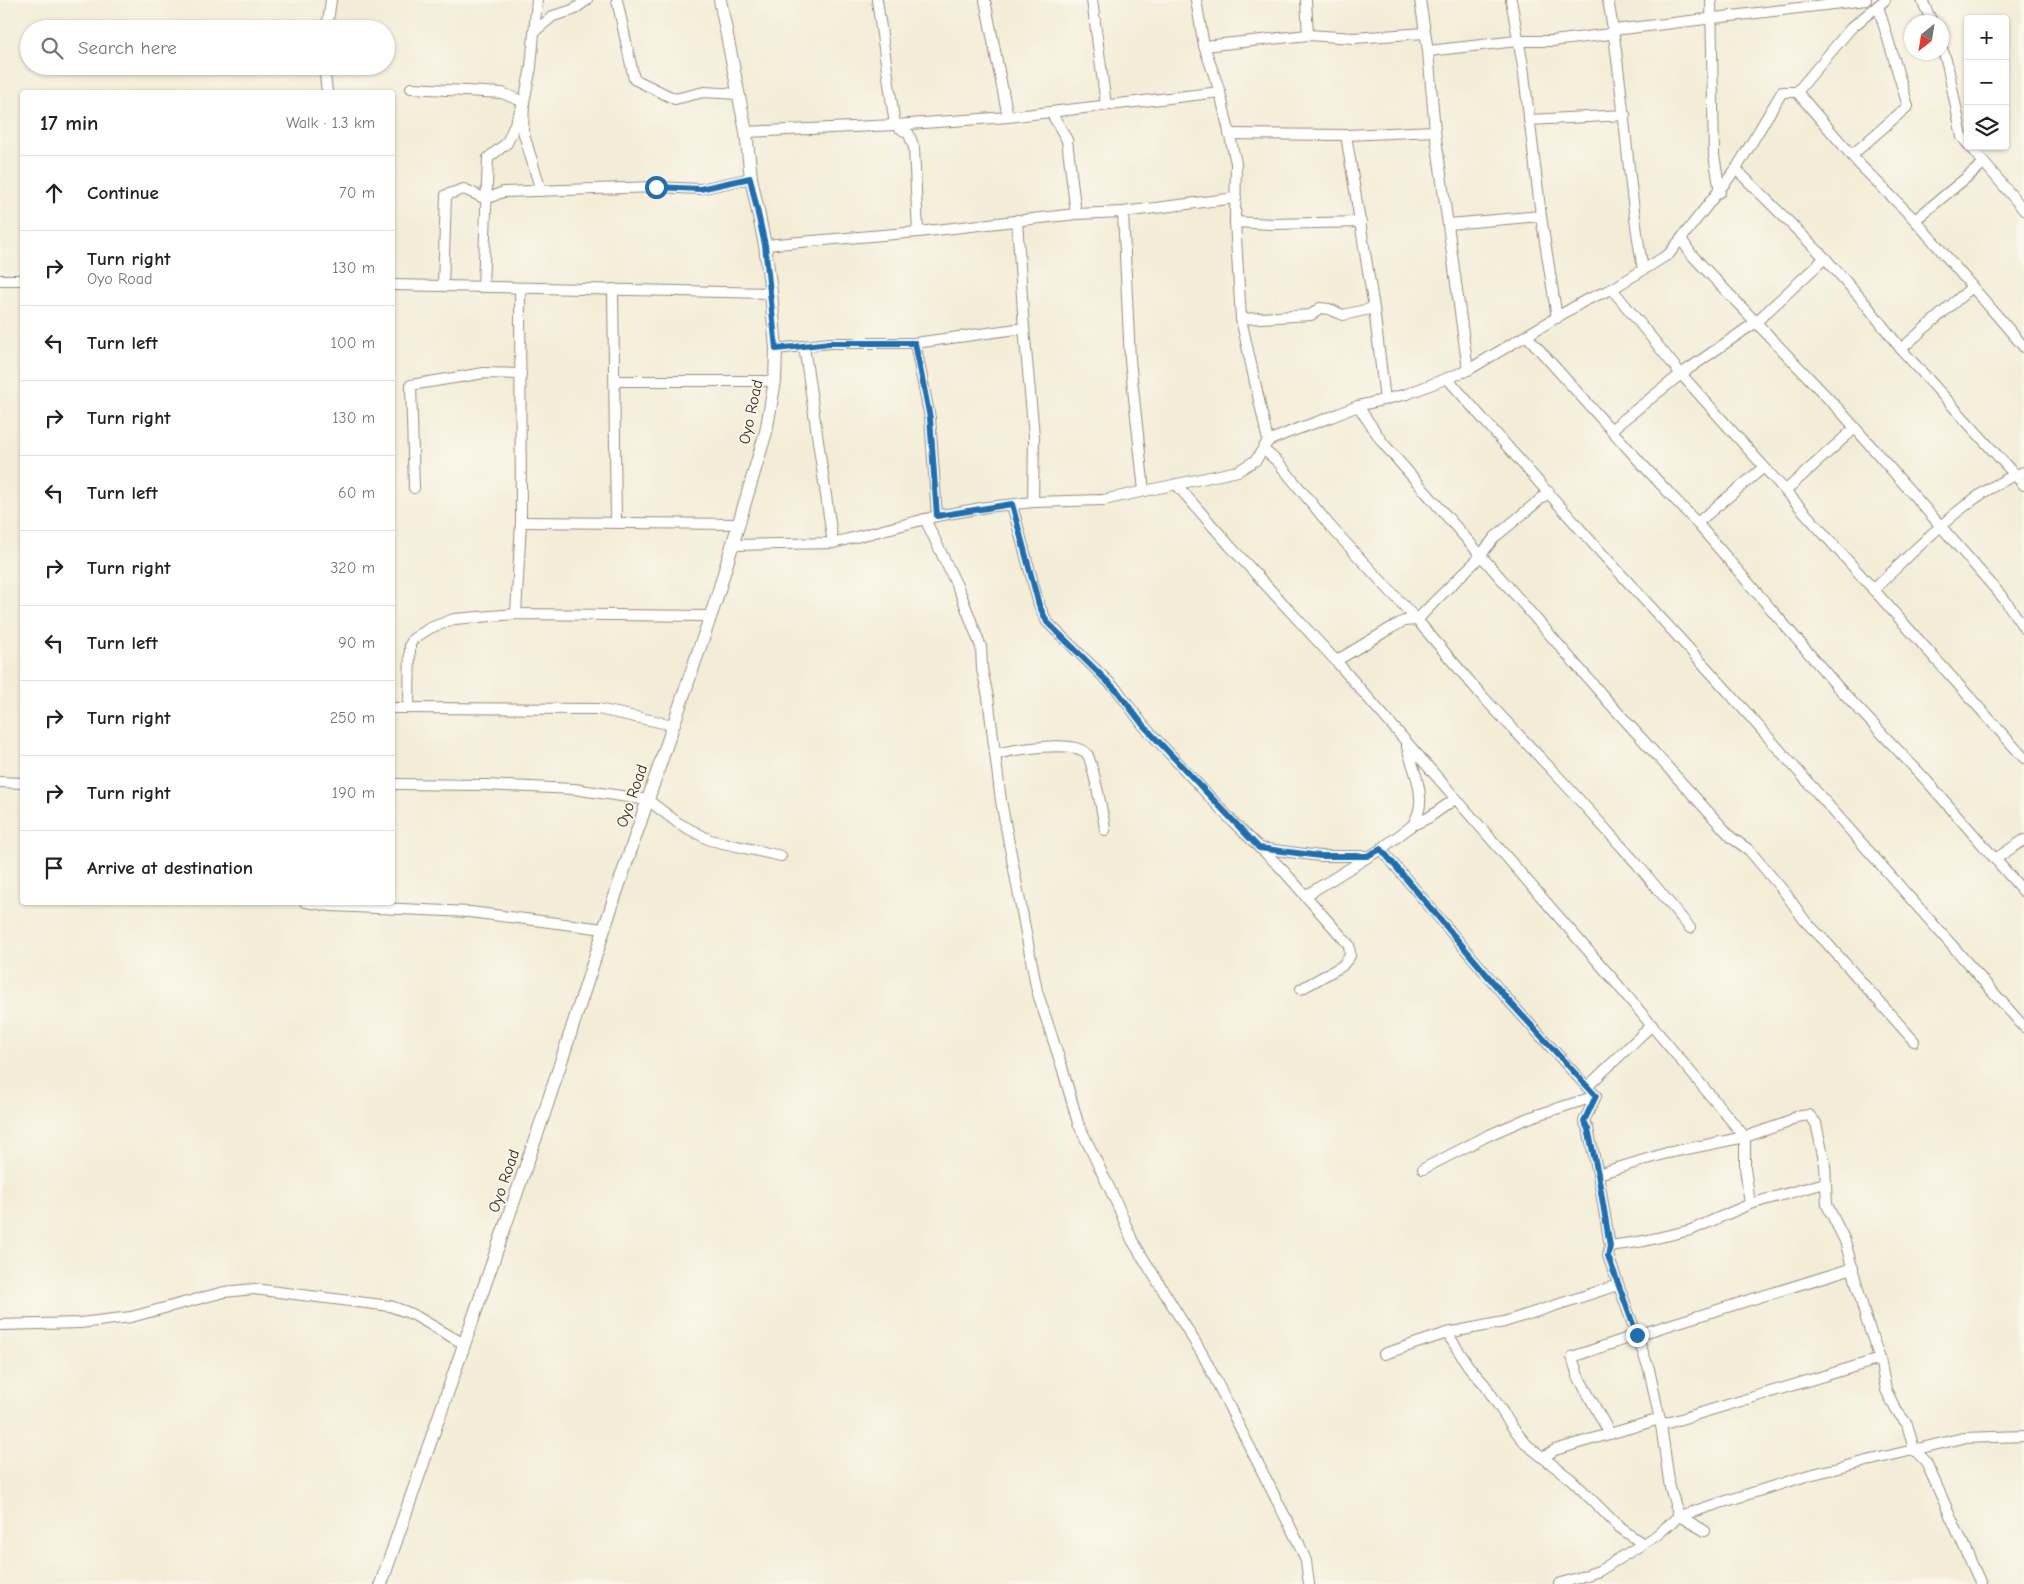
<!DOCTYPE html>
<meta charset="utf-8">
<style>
body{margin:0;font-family:"Comic Neue",sans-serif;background:#f6f6f6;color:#222}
.controls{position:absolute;right:15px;top:15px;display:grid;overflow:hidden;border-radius:5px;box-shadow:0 1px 4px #0004}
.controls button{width:45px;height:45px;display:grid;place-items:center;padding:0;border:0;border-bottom:1px solid #e0e0e0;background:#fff;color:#222;font:25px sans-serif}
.compass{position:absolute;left:1904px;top:15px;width:45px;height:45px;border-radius:50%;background:#fff;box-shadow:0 1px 4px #0004;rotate:210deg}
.stop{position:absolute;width:15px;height:15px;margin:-11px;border:4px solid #1f6fb2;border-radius:50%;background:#fff}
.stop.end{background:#1f6fb2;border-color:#fff;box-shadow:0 1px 5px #0008}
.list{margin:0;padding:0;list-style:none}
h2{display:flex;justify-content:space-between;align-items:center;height:65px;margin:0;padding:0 20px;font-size:21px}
h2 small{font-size:16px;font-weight:400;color:#767676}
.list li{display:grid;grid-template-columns:32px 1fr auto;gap:15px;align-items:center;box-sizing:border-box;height:75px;padding:0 20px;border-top:1px solid #e0e0e0}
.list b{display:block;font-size:19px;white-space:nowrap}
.list p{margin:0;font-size:16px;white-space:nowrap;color:#767676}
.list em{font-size:16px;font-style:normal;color:#767676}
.icon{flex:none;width:28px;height:28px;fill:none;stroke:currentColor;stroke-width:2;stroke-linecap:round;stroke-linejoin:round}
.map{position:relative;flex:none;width:2024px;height:1584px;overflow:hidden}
.search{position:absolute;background:#fff;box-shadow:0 1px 4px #0004;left:20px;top:20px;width:375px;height:55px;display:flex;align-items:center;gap:12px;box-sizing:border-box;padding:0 18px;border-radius:28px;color:#767676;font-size:19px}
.panel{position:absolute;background:#fff;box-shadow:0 1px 4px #0004;left:20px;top:90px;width:375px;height:815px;border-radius:5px}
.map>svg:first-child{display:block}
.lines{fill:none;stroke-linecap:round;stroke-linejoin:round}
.minor-casing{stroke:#978c7a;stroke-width:12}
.tertiary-casing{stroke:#978c7a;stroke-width:14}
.minor{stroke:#fff;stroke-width:10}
.tertiary{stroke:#fff;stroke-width:12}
.route{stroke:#1f6fb2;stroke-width:6}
.labels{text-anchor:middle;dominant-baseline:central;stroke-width:4;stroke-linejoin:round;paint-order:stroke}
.street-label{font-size:16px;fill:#3b2a1e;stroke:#fbf7ec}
</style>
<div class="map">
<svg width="2024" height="1584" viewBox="0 0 2024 1584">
<rect width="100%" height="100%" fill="#fbf7ec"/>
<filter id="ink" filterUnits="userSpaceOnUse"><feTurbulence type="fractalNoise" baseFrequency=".02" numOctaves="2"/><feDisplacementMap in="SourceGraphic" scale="10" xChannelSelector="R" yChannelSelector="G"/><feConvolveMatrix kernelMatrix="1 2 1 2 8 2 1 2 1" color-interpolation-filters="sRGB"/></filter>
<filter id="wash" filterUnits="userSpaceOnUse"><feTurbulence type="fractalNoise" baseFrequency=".0096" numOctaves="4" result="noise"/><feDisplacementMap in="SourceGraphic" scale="20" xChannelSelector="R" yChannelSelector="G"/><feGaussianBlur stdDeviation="1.12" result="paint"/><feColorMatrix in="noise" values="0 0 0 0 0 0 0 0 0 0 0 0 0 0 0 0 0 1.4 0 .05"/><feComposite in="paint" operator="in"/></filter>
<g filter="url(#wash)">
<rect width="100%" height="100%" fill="#f3edd7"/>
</g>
<g filter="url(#ink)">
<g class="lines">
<defs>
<g id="minor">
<polyline points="617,0 634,79 675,99 704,92 738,94"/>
<polyline points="877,0 895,125 909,134 914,148 918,232"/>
<polyline points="985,0 1008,117"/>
<polyline points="1092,0 1106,105"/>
<polyline points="1196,0 1204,46 1220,92 1236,163 1235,222 1241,319 1268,441"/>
<polyline points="1306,0 1308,35"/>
<polyline points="1420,0 1428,51 1435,131 1468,370"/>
<polyline points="1511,0 1523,66 1541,216 1557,318"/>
<path d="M1608 0C1625 89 1626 180 1643 269"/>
<polyline points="1711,0 1714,155 1720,192"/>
<polyline points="1922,0 1932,22"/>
<polyline points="327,29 331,0"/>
<polyline points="534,32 553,16 573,10 587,0"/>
<polyline points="1204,46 1308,35 1354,38 1425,33"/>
<polyline points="1942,48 1947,63 1962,137 1968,144"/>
<polyline points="1428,51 1517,41 1553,41 1610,34 1614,30 1866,0"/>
<polyline points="324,66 327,92"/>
<polyline points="411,88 502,93 524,102 523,131 541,191"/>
<polyline points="1797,92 1860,165 1915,220 2024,347"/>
<polyline points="1051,112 1067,140 1076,214"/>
<polyline points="1529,120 1625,115"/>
<polyline points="746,132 895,125 1008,117 1220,92"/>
<polyline points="1229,134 1346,135 1435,131"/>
<polyline points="1346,135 1374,308 1385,400"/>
<polyline points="1970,146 2024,210"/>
<polyline points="1852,155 1908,106 1878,6"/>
<polyline points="1736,169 1825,258 1864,302 1901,349 2024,485"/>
<polyline points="1123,212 1130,360 1144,491"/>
<polyline points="1017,220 1024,328 1034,436 1033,502"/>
<polyline points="1915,220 1984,163"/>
<polyline points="1235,222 1272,224 1361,222"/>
<polyline points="1449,224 1541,216"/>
<polyline points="1682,240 1691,254 1843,414 2005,600 2024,628"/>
<polyline points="765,245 918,232 1076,214 1123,212 1236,198"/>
<polyline points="0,280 22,280"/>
<polyline points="392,285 771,293"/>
<polyline points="443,286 446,195 464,189 486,199 503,192 656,187 700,189 751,178"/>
<polyline points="483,287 488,158 507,143 524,102 531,67 537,0"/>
<polyline points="613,289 616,523"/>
<polyline points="1612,289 1681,374 2024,758"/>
<polyline points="1241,319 1311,315 1320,308 1329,309 1343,315 1374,308"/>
<polyline points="1527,336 1640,462 1697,523 1837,686 1926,780 2024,892"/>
<polyline points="915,343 930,418 937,516"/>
<polyline points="804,346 833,543"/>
<polyline points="776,349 830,343 915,343 1024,328"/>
<polyline points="1901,349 1972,287"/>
<polyline points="1447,378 1596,547 1723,686 2024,1027"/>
<polyline points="615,381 775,381"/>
<polyline points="1358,406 1383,443 1612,706 1732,838 1749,850 1786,894 1805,921 1825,941 1914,1041"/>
<polyline points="1612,429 1681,374 1756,322 1825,258"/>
<polyline points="1264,450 1278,462 1331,527 1417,620 1484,698 1565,784 1638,865 1690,928"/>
<polyline points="1176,484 1230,546 1336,661 1612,978 1745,1137 1786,1123 1796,1117 1809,1115 1816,1123 1825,1165 1827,1205 1845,1241 1866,1319 1880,1359 1886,1390 1896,1410 1907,1424 1914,1449 1926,1462 1981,1584"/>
<polyline points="414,488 411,385 484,373 521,374"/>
<polyline points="1786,490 1855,428"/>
<polyline points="1012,505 1039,605 1047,622 1118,691 1143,725 1233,822 1281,868 1349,945 1350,956 1342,966 1301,989"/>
<polyline points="925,519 960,592 981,647 982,669 988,697 1001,801 1037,991 1062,1067 1078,1123 1118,1206 1132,1240 1203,1355 1299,1544 1306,1561 1309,1584"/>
<polyline points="521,522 738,524"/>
<polyline points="1697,523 1764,467"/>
<polyline points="732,545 833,543 937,516 987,507 1033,502 1103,500 1238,471 1256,460 1268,441 1292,431 1331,417 1358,406 1407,394 1468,370 1586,300 1612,289 1669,254 1736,169 1782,92 1797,92 1851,28 1885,0"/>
<path d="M1873 590C1915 551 1970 490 2024 472"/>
<polyline points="516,614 521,522 520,290"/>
<polyline points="1336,661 1391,628 1404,621 1417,620 1438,598 1475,562 1495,537 1549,492"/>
<polyline points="409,707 410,645 413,639 430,628 454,619 516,614 710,616"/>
<polyline points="392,708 598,709 673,725"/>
<path d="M1407 747C1412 765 1424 791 1419 810 1418 815 1415 820 1413 825"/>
<path d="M995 754C1013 750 1074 739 1087 754 1092 760 1104 819 1105 830"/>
<polyline points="0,782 22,783"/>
<polyline points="392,784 485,785 574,789 648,800 678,823 710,840 781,856"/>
<polyline points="1259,848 1320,856 1366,856"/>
<polyline points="1381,849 1508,1000 1587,1087"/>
<polyline points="1995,859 2024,840"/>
<polyline points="1305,896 1381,849 1413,825 1428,818 1455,799"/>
<polyline points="305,902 331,906 470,912 604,929"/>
<polyline points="1596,1096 1584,1121 1588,1129 1598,1174"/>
<polyline points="1423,1169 1489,1135 1528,1118 1596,1096 1587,1087 1652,1025"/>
<polyline points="1750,1204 1745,1168 1745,1137 1667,1153 1598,1174 1610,1246 1644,1241 1691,1230 1750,1204 1825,1183"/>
<polyline points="1610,1246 1608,1256 1649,1369 1661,1425 1670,1488 1679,1516 1705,1531"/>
<polyline points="0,1325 80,1323 131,1317 224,1292 254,1289 390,1306 412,1314 464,1344"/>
<polyline points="1447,1333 1469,1367 1485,1385 1513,1428 1527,1445 1572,1480 1619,1527 1643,1544"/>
<polyline points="1384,1354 1447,1333 1504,1322 1618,1285"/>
<polyline points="1661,1425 1880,1359"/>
<polyline points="1610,1434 1578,1376 1572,1357 1637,1335 1853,1268"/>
<polyline points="1543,1457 1555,1450 1660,1419"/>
<polyline points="1559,1584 1599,1571 1657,1535 1679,1516 1809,1475 1963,1438 2024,1436"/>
</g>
<polyline id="tertiary" points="381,1584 544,1114 615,896 716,600 766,432 775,381 776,349 771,293 765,245 751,178 746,132 720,0"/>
</defs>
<use href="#minor" class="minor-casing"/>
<use href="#tertiary" class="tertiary-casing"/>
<use href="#minor" class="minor"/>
<use href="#tertiary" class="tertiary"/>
</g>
</g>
<g class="lines" filter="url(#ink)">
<polyline class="route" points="656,187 700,189 750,178 765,245 776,349 830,343 915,343 930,418 937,516 1012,504 1039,605 1047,622 1118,692 1143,725 1259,848 1320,856 1367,856 1381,849 1508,1000 1596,1096 1584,1121 1588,1129 1598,1174 1610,1246 1608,1256 1637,1335"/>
</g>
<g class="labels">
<g class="street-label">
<text transform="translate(751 412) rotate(-78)">Oyo Road</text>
<text transform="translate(632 796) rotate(-71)">Oyo Road</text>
<text transform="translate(504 1181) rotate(-71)">Oyo Road</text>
</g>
</g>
</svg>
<div class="controls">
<button>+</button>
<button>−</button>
<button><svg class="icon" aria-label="layers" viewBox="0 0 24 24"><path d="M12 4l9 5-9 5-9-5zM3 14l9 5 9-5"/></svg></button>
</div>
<svg class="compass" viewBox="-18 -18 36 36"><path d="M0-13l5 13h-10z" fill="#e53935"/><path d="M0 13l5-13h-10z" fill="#767676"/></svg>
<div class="stop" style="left:656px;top:187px"></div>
<div class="stop end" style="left:1637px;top:1335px"></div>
<div class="search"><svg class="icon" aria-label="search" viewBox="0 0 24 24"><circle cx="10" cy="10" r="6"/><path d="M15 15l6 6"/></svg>Search here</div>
<section class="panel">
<h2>17 min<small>Walk · 1.3 km</small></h2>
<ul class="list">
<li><svg class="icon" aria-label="ahead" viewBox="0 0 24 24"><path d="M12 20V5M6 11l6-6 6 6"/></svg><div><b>Continue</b></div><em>70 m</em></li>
<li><svg class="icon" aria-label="right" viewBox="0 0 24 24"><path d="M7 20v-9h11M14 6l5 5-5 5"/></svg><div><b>Turn right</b><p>Oyo Road</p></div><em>130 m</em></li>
<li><svg class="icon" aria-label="left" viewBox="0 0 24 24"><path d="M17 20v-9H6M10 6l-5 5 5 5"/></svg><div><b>Turn left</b></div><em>100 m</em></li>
<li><svg class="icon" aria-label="right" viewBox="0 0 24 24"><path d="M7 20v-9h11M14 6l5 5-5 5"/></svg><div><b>Turn right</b></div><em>130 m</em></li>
<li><svg class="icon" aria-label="left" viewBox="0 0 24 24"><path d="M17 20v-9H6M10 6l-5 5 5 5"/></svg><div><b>Turn left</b></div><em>60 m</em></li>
<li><svg class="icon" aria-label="right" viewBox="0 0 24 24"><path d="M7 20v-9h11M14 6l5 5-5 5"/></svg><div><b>Turn right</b></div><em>320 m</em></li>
<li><svg class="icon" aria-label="left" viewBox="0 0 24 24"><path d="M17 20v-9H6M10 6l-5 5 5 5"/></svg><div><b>Turn left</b></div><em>90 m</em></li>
<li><svg class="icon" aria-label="right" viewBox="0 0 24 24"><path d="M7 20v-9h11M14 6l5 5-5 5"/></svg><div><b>Turn right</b></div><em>250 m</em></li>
<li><svg class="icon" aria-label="right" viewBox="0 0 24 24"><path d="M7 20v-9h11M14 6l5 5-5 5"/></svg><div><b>Turn right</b></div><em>190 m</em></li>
<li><svg class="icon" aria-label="arrive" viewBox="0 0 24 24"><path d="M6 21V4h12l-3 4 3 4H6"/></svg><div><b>Arrive at destination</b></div></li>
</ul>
</section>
</div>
